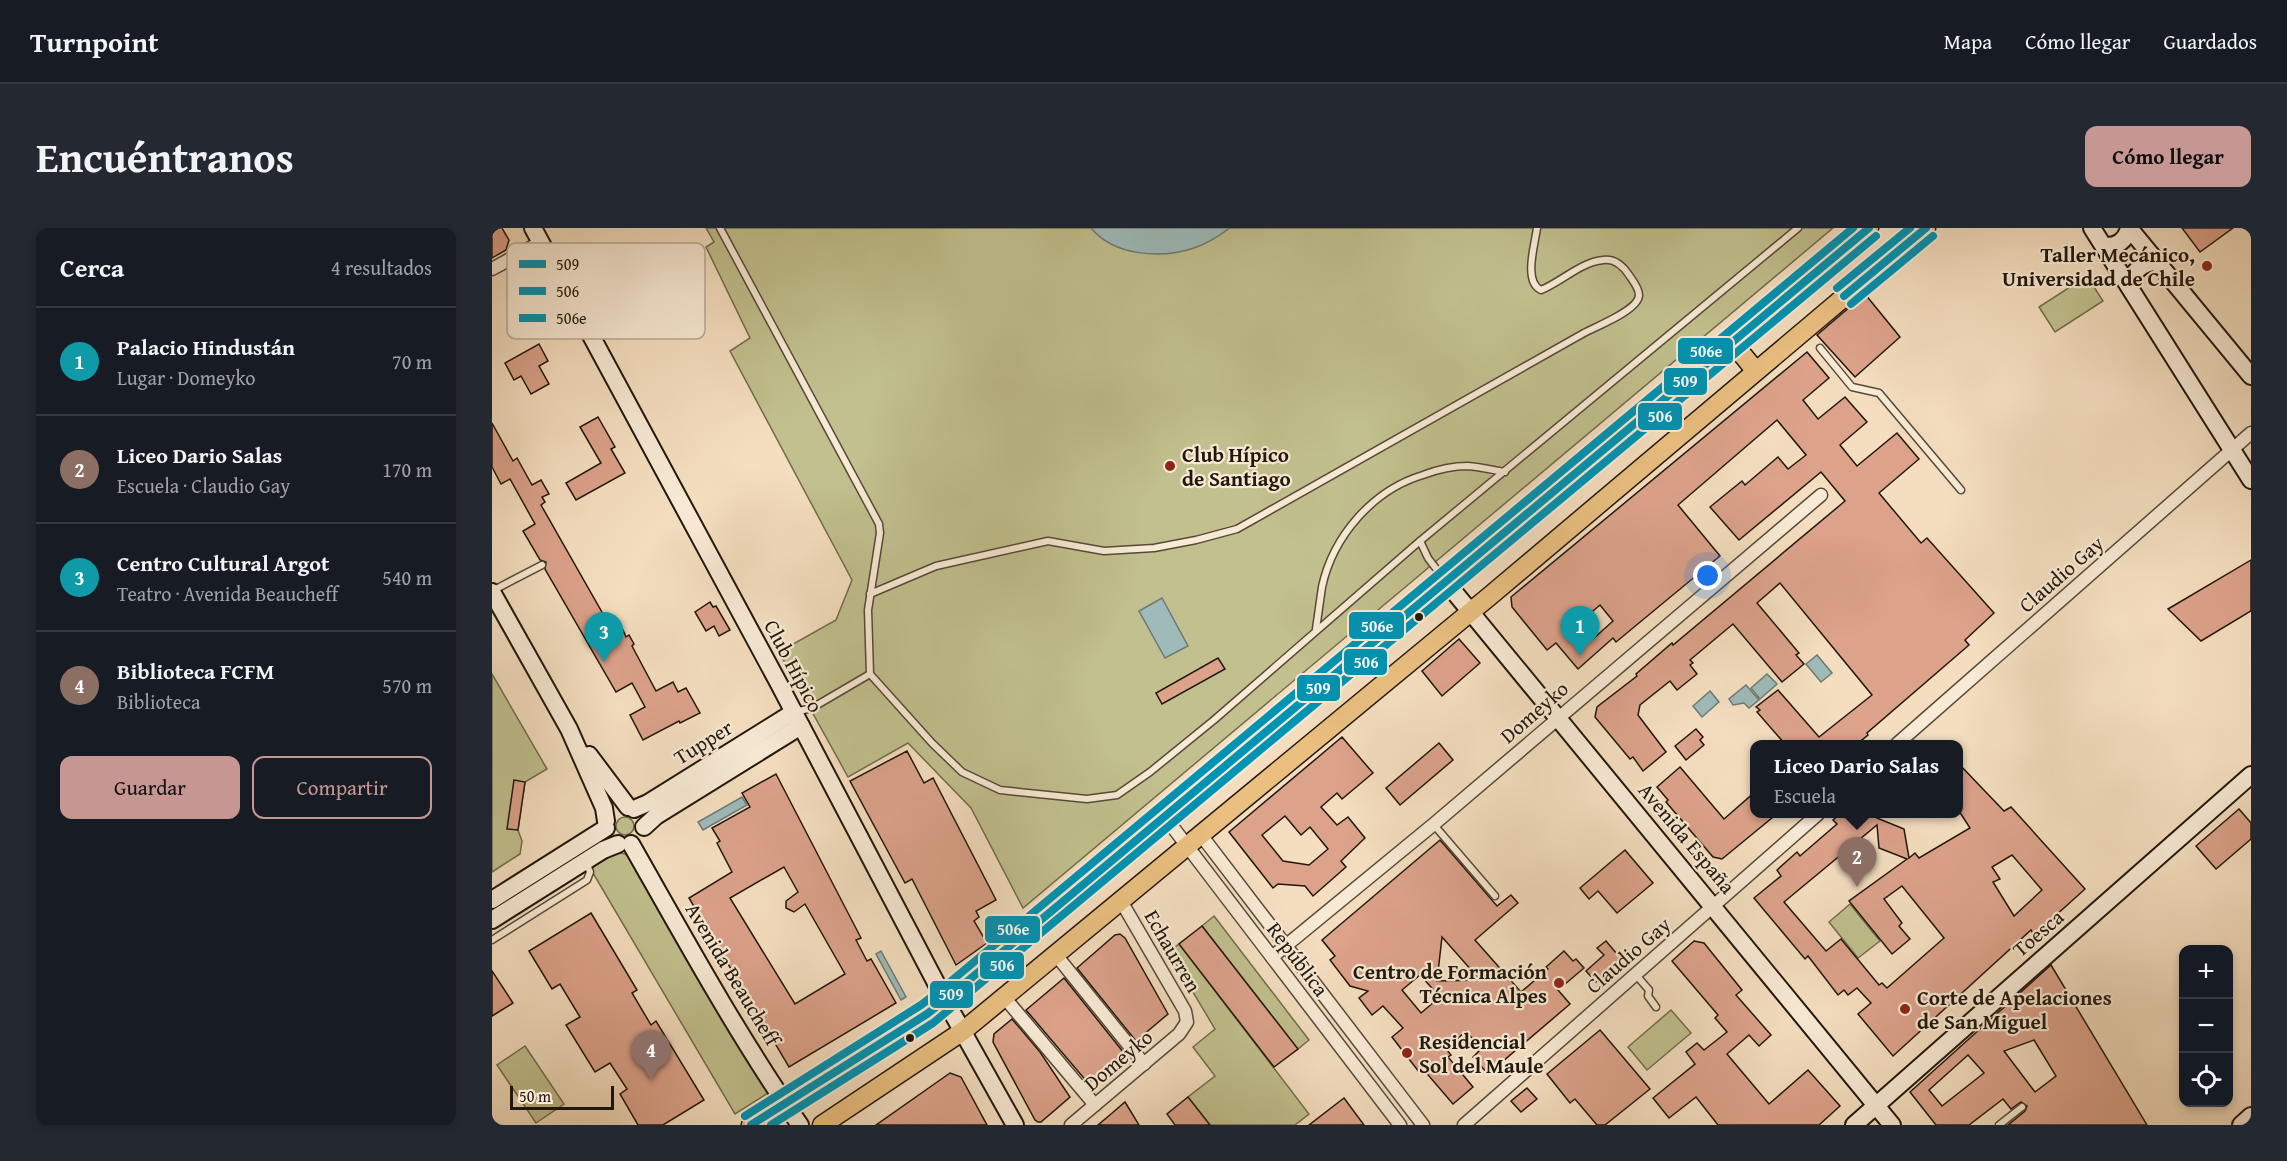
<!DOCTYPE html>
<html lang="es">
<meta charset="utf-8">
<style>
body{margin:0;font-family:"Gentium Book Plus",serif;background:#242831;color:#f1f3f6}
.controls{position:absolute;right:18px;bottom:18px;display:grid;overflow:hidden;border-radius:12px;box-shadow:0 3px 9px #0003}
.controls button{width:54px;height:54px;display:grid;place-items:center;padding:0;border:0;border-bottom:2px solid #363941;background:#171b24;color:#f1f3f6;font:30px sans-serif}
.scale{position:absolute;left:18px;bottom:15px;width:104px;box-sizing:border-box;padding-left:6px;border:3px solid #21170c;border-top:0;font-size:16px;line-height:21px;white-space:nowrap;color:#21170c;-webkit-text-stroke:4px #f8ead5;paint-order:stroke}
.you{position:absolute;left:1216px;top:348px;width:21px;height:21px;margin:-15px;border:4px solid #fff;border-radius:50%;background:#1a73e8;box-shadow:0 0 0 9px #1a73e833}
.badge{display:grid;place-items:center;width:39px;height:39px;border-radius:50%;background:#c59692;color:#fff;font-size:20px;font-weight:700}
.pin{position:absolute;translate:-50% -50px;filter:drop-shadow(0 2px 3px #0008)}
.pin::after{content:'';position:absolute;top:32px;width:21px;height:18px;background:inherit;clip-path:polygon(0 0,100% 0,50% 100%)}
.popup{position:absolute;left:1258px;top:512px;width:213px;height:78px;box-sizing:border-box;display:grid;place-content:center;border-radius:12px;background:#171b24;filter:drop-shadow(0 2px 4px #0005);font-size:20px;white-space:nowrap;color:#9ea1a6}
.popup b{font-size:22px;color:#f1f3f6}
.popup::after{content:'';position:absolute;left:50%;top:100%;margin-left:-12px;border:12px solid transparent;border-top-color:#171b24}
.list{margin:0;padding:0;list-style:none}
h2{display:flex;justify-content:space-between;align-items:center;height:78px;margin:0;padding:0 24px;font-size:26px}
h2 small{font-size:20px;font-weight:400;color:#9ea1a6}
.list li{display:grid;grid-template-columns:39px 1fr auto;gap:18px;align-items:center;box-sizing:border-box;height:108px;padding:0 24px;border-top:2px solid #363941}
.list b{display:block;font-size:22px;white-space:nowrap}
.list p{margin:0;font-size:20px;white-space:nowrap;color:#9ea1a6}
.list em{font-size:20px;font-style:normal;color:#9ea1a6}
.actions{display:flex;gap:12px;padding:18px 24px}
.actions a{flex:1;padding:14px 0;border:2px solid #c59692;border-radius:12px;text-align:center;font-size:21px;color:#c59692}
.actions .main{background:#c59692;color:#111}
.icon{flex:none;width:33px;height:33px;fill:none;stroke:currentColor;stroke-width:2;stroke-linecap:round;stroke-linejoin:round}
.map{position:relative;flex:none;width:1759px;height:897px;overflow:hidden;border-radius:12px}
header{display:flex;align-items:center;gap:36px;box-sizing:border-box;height:84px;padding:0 30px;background:#171b24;border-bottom:2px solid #363941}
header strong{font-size:28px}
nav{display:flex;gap:33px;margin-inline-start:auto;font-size:21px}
.intro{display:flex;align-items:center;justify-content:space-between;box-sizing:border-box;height:144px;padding:0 36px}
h1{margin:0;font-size:42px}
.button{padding:15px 27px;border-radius:12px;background:#c59692;color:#111;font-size:21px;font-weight:700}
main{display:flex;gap:36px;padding:0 36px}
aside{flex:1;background:#171b24;border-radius:12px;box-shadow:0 3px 9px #0003}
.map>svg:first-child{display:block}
.green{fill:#c1c08e;stroke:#716c4d;stroke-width:1.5}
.water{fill:#9ebbba;stroke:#6c7974;stroke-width:1.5}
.building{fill:#dca28a;stroke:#21170c;stroke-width:1.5;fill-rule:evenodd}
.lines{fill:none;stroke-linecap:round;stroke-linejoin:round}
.lane-casing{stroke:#564939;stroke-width:9}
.street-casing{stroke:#564939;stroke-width:15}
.secondary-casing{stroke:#21170c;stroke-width:20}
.primary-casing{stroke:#21170c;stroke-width:21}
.lane{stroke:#f8ead5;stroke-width:6}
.street{stroke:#f8ead5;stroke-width:12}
.secondary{stroke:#f8ead5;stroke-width:16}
.primary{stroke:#eabf80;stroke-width:18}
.bus-1-casing{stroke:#f8ead5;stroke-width:12}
.bus-2-casing{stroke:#f8ead5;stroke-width:12}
.bus-3-casing{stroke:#f8ead5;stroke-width:12}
.bus-1{stroke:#0093b3;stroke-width:8}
.bus-2{stroke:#0093b3;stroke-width:8}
.bus-3{stroke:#0093b3;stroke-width:8}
.poi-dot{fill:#8f2418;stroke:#f8ead5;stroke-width:2}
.bus-dot{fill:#21170c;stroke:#f8ead5;stroke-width:2}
.labels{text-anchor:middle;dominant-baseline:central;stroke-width:4.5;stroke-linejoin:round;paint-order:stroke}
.poi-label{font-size:21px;font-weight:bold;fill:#21170c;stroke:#f8ead5;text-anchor:start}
.street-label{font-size:21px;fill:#21170c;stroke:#f8ead5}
.key{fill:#f8ead5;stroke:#b8ab99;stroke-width:1.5}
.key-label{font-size:16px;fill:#21170c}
.line-badge{stroke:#f8ead5;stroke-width:2}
.badge-label{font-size:16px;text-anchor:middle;font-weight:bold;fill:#fff}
</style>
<header>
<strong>Turnpoint</strong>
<nav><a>Mapa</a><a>Cómo llegar</a><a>Guardados</a></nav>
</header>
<div class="intro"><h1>Encuéntranos</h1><a class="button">Cómo llegar</a></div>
<main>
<aside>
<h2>Cerca<small>4 resultados</small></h2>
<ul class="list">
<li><span class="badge" style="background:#0f9aa8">1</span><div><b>Palacio Hindustán</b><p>Lugar · Domeyko</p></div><em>70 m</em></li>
<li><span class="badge" style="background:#8d6e63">2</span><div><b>Liceo Dario Salas</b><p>Escuela · Claudio Gay</p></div><em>170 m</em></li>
<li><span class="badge" style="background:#0f9aa8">3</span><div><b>Centro Cultural Argot</b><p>Teatro · Avenida Beaucheff</p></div><em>540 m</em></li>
<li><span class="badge" style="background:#8d6e63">4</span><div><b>Biblioteca FCFM</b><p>Biblioteca</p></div><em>570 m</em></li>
</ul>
<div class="actions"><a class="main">Guardar</a><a>Compartir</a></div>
</aside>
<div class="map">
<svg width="1759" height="897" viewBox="0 0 1759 897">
<rect width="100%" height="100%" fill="#f4debf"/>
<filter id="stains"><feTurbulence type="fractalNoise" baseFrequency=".00333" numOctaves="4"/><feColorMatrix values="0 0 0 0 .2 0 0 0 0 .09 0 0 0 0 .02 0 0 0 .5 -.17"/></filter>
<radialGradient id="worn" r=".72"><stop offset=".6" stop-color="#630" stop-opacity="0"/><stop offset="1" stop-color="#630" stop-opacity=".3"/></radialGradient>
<g class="green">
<polygon points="214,0 1341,0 531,680 479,580 416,515 356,549 287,424 344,392 360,352 238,123 258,110 214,19 222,14"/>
<polygon points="1595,48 1611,73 1563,104 1547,79"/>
<polygon points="0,446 55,541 33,554 26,602 30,613 28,626 0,644"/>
<circle cx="133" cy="598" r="9"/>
<polygon points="126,624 133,626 137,629 276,865 243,886 98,640"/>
<polygon points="1358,676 1388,713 1366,730 1337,694"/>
<polygon points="722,688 817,812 806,821 710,698"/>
<polygon points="687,716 817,886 803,897 718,897 696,869 723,848 701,819 723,801 677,724"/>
<polygon points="1179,782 1199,805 1155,842 1136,819"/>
<polygon points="33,818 72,876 44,895 5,837"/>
</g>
<g class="water">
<path d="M599 0H738C727 8 715 16 702 20 669 31 622 28 599 0Z"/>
<polygon points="670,370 696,418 673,430 647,383"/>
<polygon points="1325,427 1340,445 1329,454 1314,436"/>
<polygon points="1275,446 1285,456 1268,471 1259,460"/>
<polygon points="1254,457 1267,472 1257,480 1252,475 1241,477 1237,471"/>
<polygon points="1218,463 1227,474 1210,489 1201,478"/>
<polygon points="250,569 255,577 211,602 206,594"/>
<polygon points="389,723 414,769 409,772 384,726"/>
</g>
<g class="building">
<polygon points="0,0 10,0 17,12 14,22 0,30"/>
<polygon points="1690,0 1741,0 1708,24"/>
<polygon points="1373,66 1408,109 1363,149 1325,107"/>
<polygon points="47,116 56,133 47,138 57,156 39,166 29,148 22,152 13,135"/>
<path d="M1315 124 1337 150 1311 172 1326 191 1353 169 1375 194 1348 217 1365 238 1405 205 1427 231 1387 265 1429 315 1435 310 1502 385 1473 412 1477 417 1375 505 1376 507 1365 516H1293L1265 484 1268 482 1264 479 1286 462 1327 509 1380 467 1288 355 1265 375 1307 425 1304 427 1312 436 1290 454 1241 396 1198 432 1201 435 1198 437 1205 446 1185 462 1178 453 1148 477 1146 487 1174 524 1151 543 1141 529 1138 531 1103 489 1105 479 1145 448 1144 446 1180 415 1181 417 1353 273 1329 244 1247 312 1218 279 1250 253 1253 257 1286 229 1296 241 1314 227 1285 192 1186 277 1228 328 1124 414 1121 410 1086 441 1064 415 1055 422 1020 379 1019 369ZM1108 377 1121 393 1101 411 1087 395Z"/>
<polygon points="106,189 123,219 119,221 133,245 84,272 74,255 109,235 88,199"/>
<polygon points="0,195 21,233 25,230 40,257 49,252 57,266 50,269 53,274 49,277 123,407 131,402 134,409 137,407 142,416 140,418 164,463 181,454 186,464 194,460 208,485 188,495 187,493 151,512 138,487 153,479 140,455 124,464 53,341 54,334 48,332 31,303 43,296 18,251 9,256 0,239"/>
<polygon points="1759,332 1759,383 1709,413 1676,381"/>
<polygon points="218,374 221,379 224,378 238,402 227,408 222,398 214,403 203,384"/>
<polygon points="967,411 988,435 950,468 930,443"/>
<polygon points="726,430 733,441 670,476 664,465"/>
<polygon points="1204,501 1211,509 1208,512 1212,517 1194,532 1183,518"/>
<path d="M850 509 881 545 850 571 845 565 829 579 845 597 856 589 873 610 849 633 854 639 821 668 813 658 786 656 781 660 737 604ZM793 588 809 607 818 599 836 621 817 637 791 633 770 607Z"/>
<polygon points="947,515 961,532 908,577 894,560"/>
<polygon points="415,523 432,555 441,550 504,672 484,683 487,689 482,693 495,715 464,737 420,651 413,655 358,553"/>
<path d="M1467 536 1512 583 1519 579 1593 661 1542 707 1539 702 1401 828 1366 786 1379 775 1365 760 1356 767 1352 762 1346 767 1316 728 1313 731 1262 670 1289 648 1285 642 1305 624 1308 628 1345 596 1341 592 1349 585H1390L1385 590 1412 601 1417 630 1423 625 1427 630 1478 600 1467 583ZM1385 597 1387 620 1415 631 1357 673 1400 726 1418 711 1407 698 1410 695 1392 671 1410 658 1452 710 1395 760 1390 755 1387 757 1349 711 1334 723 1292 674ZM1520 627 1550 662 1522 688 1501 654 1508 651 1500 639Z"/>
<polygon points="1188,539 1232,591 1263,564 1263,585 1286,585 1230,631 1221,629 1174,574 1176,572 1165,559"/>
<path d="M284 546 369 710 364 712 375 733 379 731 404 775 297 839 197 670 240 644 225 615 228 613 220 600 258 579 250 565ZM292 639 306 664 294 673V680L302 684 313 676 353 746 303 776 238 670Z"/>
<polygon points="22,552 33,554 26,602 15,601"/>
<polygon points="1747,581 1759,595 1759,611 1724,641 1704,618"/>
<path d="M948 612 1005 678 1019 667 1026 675 983 712 1029 764 1056 741 1054 739 1072 723 1081 733 1084 731 1092 740 1066 762 1078 776 996 846 981 829 989 821 974 803 954 821 959 827 956 829 981 859 961 876 931 841 927 844 900 809 911 800 891 778 880 787 867 770 876 763 858 758 838 732 843 728 830 712ZM950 709 966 727 988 752 945 753ZM928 747 948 769 929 785 910 762Z"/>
<polygon points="1133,622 1161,655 1125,685 1106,663 1097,671 1088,660"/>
<polygon points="99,685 145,762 140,765 159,797 164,793 212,872 171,897 146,897 128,866 135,861 118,835 103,844 74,797 88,789 68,756 60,761 37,723"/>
<polygon points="710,698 806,821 782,839 687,716"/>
<polygon points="628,706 633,710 676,786 644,813 585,740 623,707"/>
<polygon points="1114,713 1130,732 1104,754 1094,743 1112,727 1105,720"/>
<polygon points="1202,713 1212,715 1250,762 1244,767 1279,807 1267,818 1257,807 1235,826 1277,876 1316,842 1348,878 1327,897 1226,897 1204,869 1177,890 1161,870 1203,836 1194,824 1205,815 1212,822 1235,804 1223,790 1226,787 1180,733"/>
<path d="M1559 737 1655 897H1516L1533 883 1535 878 1529 874 1519 881 1511 871 1477 897H1444L1418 864ZM1542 812 1564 848 1543 864 1512 823ZM1476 827 1492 845 1450 878 1437 862Z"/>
<polygon points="0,743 21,775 0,788"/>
<polygon points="572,750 632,825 596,855 534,782"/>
<polygon points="520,791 548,824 578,869 549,894 546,894 543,892 501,814 502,806"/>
<polygon points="1108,802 1158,861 1113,897 1105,897 1083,871 1078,875 1055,846"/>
<polygon points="458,845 469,849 495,897 384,897"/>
<polygon points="1035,860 1045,871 1029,884 1019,873"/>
<polygon points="696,869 718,897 683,897 675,886"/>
<polygon points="852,870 872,897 817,897"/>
<polygon points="633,874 647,897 606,897 619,886"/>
</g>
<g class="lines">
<defs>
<g id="lane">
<polyline points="228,0 387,296 388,305 376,382 378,446 440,515 470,544 508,562 595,571 625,567 658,544 722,492 928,313 1306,0"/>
<polyline points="1328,120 1360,159 1387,165 1469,262"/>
<polyline points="928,313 936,330 952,351"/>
<polyline points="0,363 50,337"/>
<path d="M378 366 444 338 556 313 612 323 662 320 704 312 745 301 1092 105C1105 98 1147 82 1147 67 1147 60 1141 53 1137 47 1131 38 1123 30 1111 32 1089 34 1069 54 1049 62 1031 54 1043 16 1045 0"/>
<path d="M824 401C826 387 828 373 830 359 841 308 881 262 931 247 944 242 962 238 976 238 988 239 1001 242 1013 244"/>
<polyline points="303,484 320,480 378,446"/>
<polyline points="942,597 1003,668"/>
<polyline points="0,712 95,652 98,644 94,634"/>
<polyline points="1144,747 1157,762 1156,768 1164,779"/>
<polyline points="1507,897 1530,879"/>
</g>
<g id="street">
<polyline points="0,41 49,14"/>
<polyline points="1405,516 1759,205"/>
<polyline points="673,589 908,897"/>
<polyline points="709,607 931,897"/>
<polyline points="564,727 652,836"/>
<polyline points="780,729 942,596 1329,267"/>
<polyline points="512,769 603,877"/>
<polyline points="579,897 687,806 695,794 693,783 629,673"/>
<polyline points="972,897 1326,586"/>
</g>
<g id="secondary">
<polyline points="41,0 286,454 453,772 523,897"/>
<polyline points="1600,0 1759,252"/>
<polyline points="1637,0 1759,148"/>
<path d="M1612 18C1625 19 1634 13 1637 0"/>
<path d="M1637 57C1641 43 1650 34 1665 34"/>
<polyline points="954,354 1400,897"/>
<polyline points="0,364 77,501 112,580 114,593"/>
<polyline points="97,527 136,579"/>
<polyline points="142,581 156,575 302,484"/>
<polyline points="152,599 164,588 309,498"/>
<path d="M139 616C193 711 246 808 308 897"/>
<polyline points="0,672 114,600"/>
<polyline points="0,692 111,622 126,616"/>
<polyline points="1362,897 1759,547"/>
<polyline points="1749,897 1759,888"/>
</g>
<g id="primary">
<polyline points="1240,114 1263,142"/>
<polyline points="259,897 435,786 453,772 1377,0"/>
<polyline points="330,897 471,803 999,367 1434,0"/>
</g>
</defs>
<use href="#lane" class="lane-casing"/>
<use href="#street" class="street-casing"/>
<use href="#secondary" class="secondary-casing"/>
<use href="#primary" class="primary-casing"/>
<use href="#lane" class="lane"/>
<use href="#street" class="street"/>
<use href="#secondary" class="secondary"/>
<use href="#primary" class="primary"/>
<defs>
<g id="bus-1">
<polyline points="1352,68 1434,0"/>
<polyline points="259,897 435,786 453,772 1377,0"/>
</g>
<g id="bus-2">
<polyline points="1359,76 1441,8"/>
<polyline points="279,897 441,795 459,780 1384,8"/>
</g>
<g id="bus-3">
<polyline points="1345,60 1418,0"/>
<polyline points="253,888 429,777 446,764 1361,0"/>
</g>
</defs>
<use href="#bus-1" class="bus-1-casing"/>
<use href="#bus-2" class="bus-2-casing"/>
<use href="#bus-3" class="bus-3-casing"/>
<use href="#bus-1" class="bus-1"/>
<use href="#bus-2" class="bus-2"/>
<use href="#bus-3" class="bus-3"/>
</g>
<g class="poi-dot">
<circle cx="1715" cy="38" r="6"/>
<circle cx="678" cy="238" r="6"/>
<circle cx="1067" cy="755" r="6"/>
<circle cx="1413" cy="781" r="6"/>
<circle cx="915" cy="825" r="6"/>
</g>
<g class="bus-dot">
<circle cx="927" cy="389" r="5"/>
<circle cx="418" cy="810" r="5"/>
</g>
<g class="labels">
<g class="poi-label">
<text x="1703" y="26" text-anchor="end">Taller Mecánico,<tspan x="1703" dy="24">Universidad de Chile</tspan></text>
<text x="690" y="226">Club Hípico<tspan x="690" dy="24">de Santiago</tspan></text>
<text x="1055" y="743" text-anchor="end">Centro de Formación<tspan x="1055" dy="24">Técnica Alpes</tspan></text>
<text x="1425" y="769">Corte de Apelaciones<tspan x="1425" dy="24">de San Miguel</tspan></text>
<text x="927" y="813">Residencial<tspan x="927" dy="24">Sol del Maule</tspan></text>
</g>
<g class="street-label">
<text transform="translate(1569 346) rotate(-41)">Claudio Gay</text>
<text transform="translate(302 438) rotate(62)">Club Hípico</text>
<text transform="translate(1042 484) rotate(-41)">Domeyko</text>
<text transform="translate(211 514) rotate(-32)">Tupper</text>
<text transform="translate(1195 610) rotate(50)">Avenida España</text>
<text transform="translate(1546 705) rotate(-41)">Toesca</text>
<text transform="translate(681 723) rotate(60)">Echaurren</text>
<text transform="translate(1136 727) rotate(-41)">Claudio Gay</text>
<text transform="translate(806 731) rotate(53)">República</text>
<text transform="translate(241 746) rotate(59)">Avenida Beaucheff</text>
<text transform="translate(626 832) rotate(-40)">Domeyko</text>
</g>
</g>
<rect x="15" y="15" width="198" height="96" rx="9" class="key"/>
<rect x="27" y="32" width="27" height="8" fill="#0093b3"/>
<rect x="27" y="59" width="27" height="8" fill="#0093b3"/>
<rect x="27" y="86" width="27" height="8" fill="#0093b3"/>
<g class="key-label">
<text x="64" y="42">509</text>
<text x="64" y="69">506</text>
<text x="64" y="96">506e</text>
</g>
<g class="line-badge">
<rect x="1185" y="109" width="57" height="28" rx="6" fill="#0093b3"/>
<rect x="1171" y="139" width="45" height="29" rx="6" fill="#0093b3"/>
<rect x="1145" y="174" width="46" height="29" rx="6" fill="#0093b3"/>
<rect x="856" y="383" width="57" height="29" rx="6" fill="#0093b3"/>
<rect x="851" y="420" width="45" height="28" rx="6" fill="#0093b3"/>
<rect x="804" y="446" width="45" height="28" rx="6" fill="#0093b3"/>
<rect x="492" y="687" width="57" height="29" rx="6" fill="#0093b3"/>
<rect x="487" y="723" width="46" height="29" rx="6" fill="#0093b3"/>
<rect x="437" y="752" width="45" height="29" rx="6" fill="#0093b3"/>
</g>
<g class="badge-label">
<text x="1214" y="129">506e</text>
<text x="1193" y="159">509</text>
<text x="1168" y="194">506</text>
<text x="885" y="404">506e</text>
<text x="874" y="440">506</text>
<text x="826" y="466">509</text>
<text x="521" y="707">506e</text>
<text x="510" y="743">506</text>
<text x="459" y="772">509</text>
</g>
<rect width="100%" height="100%" filter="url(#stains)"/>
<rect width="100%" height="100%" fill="url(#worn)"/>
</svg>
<div class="controls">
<button>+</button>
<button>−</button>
<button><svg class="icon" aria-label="locate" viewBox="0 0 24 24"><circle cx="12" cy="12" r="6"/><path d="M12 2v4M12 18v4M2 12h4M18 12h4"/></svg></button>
</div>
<div class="scale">50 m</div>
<div class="you"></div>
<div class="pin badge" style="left:1088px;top:428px;background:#0f9aa8">1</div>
<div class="pin badge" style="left:1365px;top:659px;background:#8d6e63">2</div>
<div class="popup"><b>Liceo Dario Salas</b>Escuela</div>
<div class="pin badge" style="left:112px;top:434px;background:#0f9aa8">3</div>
<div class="pin badge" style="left:159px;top:852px;background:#8d6e63">4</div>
</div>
</main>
